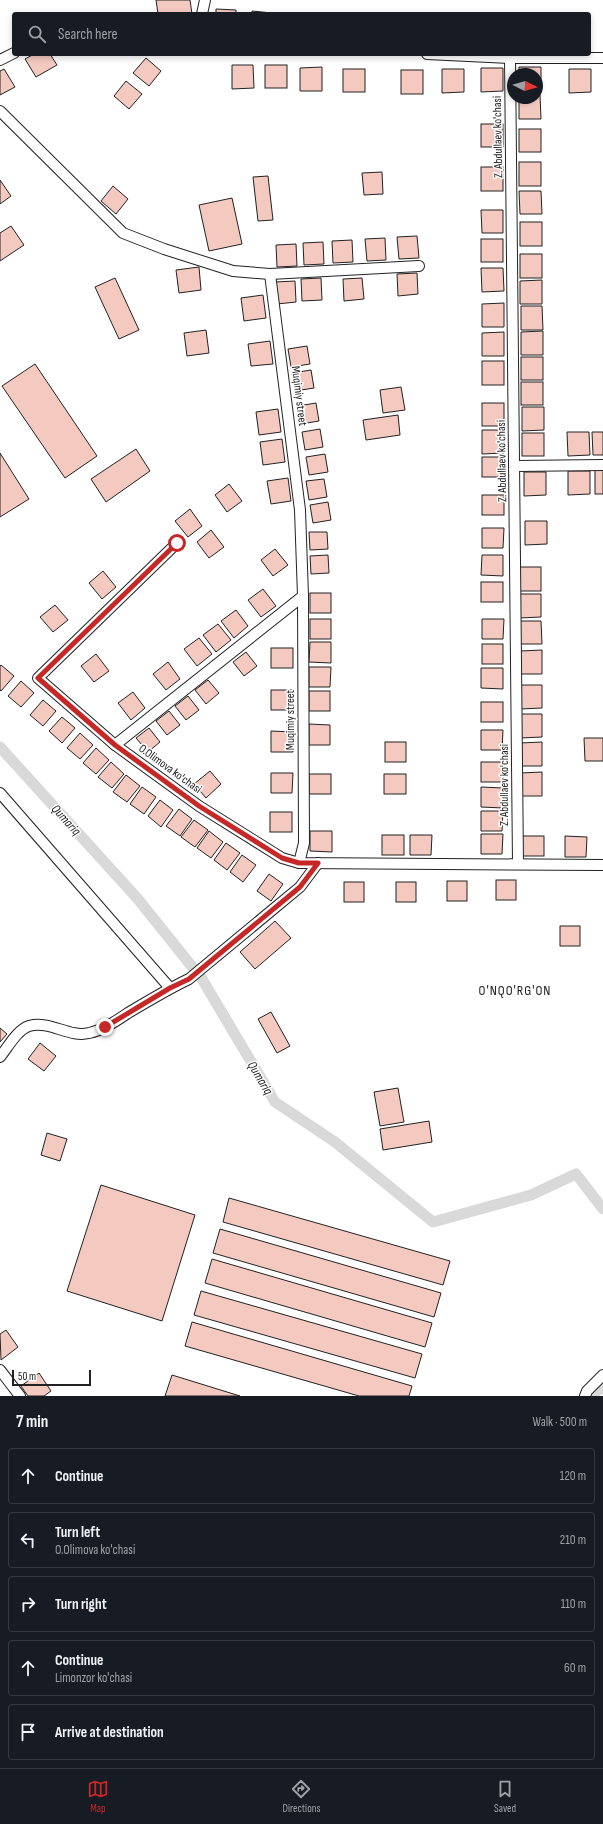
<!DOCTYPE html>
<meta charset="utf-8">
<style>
body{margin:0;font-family:"Sofia Sans Condensed",sans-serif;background:#242831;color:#f1f3f6}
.compass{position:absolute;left:507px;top:68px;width:36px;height:36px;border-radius:50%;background:#171b24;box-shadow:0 2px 6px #0003;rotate:95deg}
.scale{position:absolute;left:12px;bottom:10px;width:79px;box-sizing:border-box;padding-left:4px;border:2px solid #222;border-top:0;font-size:11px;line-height:14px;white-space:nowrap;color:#222;-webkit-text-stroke:3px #fff;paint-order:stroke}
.stop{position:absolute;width:12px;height:12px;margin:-9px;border:3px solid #c62828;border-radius:50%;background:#fff}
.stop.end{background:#c62828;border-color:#fff;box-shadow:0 1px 4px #0008}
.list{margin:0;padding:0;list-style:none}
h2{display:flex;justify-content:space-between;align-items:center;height:52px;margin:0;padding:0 16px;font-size:17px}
h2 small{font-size:13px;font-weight:400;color:#9ea1a6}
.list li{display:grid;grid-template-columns:26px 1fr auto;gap:12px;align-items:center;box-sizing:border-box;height:56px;margin:0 8px 8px;padding:0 8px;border:1px solid #363941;border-radius:4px}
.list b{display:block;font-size:15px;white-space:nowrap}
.list p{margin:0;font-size:13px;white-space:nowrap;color:#9ea1a6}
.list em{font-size:13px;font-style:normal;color:#9ea1a6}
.icon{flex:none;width:22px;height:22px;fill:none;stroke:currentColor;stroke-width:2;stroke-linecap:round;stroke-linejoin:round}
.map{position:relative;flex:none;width:603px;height:1396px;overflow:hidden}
.search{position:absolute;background:#171b24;box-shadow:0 2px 6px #0003;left:12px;right:12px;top:12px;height:44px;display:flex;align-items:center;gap:10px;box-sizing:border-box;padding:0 14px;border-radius:4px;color:#9ea1a6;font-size:15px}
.sheet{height:372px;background:#171b24}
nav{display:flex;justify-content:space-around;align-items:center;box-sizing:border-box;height:56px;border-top:1px solid #363941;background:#171b24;font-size:11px;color:#9ea1a6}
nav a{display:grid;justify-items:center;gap:2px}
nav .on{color:#c62828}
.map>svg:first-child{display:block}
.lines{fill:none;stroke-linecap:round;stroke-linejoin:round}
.canal{stroke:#d9d9d9;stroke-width:11}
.building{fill:#f3c9c0;stroke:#222}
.minor-casing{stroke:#222;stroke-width:12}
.minor{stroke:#fff;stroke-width:10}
.route{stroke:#c62828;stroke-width:5}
.labels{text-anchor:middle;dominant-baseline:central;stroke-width:3;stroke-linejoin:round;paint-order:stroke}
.street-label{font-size:12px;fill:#222;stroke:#fff}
.water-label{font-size:13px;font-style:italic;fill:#222;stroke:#fff}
.quarter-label{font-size:14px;letter-spacing:1px;fill:#222;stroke:#fff}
</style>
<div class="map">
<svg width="603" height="1396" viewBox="0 0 603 1396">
<rect width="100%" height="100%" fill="#fff"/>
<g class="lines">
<g class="canal">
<polyline points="0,747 137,898 202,979 275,1102 335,1142 433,1222 531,1195 576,1174 603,1209"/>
<polyline points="592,1396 592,1393 603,1388"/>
</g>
</g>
<g class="building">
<polygon points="156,0 190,0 192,14 158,14"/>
<polygon points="216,9 236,10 236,14 216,14"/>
<polygon points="252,11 272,13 272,14 252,14"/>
<polygon points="34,54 50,54 57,65 36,77 25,59"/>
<polygon points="146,58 161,71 149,86 133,73"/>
<polygon points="232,65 253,65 254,88 232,89"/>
<rect x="265" y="65" width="22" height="23"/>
<polygon points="322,67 322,91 300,91 300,68"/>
<polygon points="519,67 541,67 541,90 537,90 537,74 519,74"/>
<polygon points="481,68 503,68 503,91 481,92"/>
<polygon points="4,69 15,87 0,95 0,71"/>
<rect x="343" y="69" width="22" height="23"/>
<polygon points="442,69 464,69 464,92 442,93"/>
<polygon points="569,69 591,69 591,92 569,93"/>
<rect x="401" y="70" width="22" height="24"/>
<polygon points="126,81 142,94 129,109 114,96"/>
<polygon points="537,95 540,95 541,119 519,119 519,98 537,98"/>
<rect x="481" y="124" width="22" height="23"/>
<rect x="519" y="129" width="22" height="23"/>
<rect x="519" y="162" width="22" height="24"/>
<rect x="481" y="167" width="22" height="24"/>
<polygon points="382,172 383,194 364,195 362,173"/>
<polygon points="268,176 273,220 258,221 253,177"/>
<polygon points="0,180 11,196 0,204"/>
<polygon points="113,186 128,199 116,214 101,201"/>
<polygon points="519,191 541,191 542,214 520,214"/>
<polygon points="232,198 242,244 209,251 199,205"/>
<polygon points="481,210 503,210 503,233 482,233"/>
<rect x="520" y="222" width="22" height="24"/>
<polygon points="11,226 24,245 0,261 0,233"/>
<polygon points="417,236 419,258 399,259 397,237"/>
<polygon points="385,238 386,260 367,261 365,239"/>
<rect x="481" y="239" width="22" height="23"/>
<polygon points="352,240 353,262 333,263 332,241"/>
<polygon points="323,242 324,264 304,265 303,243"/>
<polygon points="296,244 297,266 277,267 276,245"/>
<rect x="520" y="254" width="22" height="24"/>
<polygon points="199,267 201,290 179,293 176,270"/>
<polygon points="481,268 503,268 504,291 482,292"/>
<polygon points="417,273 418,294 398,296 397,274"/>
<polygon points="115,278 139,330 119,339 95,287"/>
<polygon points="321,278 322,300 302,301 301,279"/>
<polygon points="362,278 364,299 344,301 343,279"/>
<polygon points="542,280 542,304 520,304 520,281"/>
<polygon points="295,281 296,302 277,304 275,282"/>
<polygon points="263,295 266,318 244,321 241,298"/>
<polygon points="504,303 504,327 482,327 482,304"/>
<polygon points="521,306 542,306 543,330 521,330"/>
<polygon points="206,330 209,353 187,356 184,333"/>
<polygon points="543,331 543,355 521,355 521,332"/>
<polygon points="504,332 504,356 482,356 482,333"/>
<polygon points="270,341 273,364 251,366 248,344"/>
<polygon points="307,346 310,364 291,367 288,349"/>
<rect x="521" y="357" width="22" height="23"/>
<rect x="482" y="361" width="22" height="24"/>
<polygon points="35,364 97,456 65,478 2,386"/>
<polygon points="311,370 314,388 295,391 292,373"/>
<rect x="521" y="382" width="22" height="23"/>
<polygon points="401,387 405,410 383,413 380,390"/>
<polygon points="316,403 319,421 301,424 298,406"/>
<rect x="482" y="403" width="22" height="23"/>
<polygon points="522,407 544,407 544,430 522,431"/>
<polygon points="278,409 281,432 259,435 256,412"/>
<polygon points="398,415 400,435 366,440 363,420"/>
<polygon points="320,429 323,447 305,450 302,432"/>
<polygon points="482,430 504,430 504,453 482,454"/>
<polygon points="567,432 589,432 590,455 568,456"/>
<polygon points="592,432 603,432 603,455 593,455"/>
<rect x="522" y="433" width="22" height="23"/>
<polygon points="282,439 285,462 263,465 260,442"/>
<polygon points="136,449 150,471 106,502 91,479"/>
<polygon points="0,453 29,499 0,517"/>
<polygon points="325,454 328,472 309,475 306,457"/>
<rect x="482" y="457" width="22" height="20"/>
<rect x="595" y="470" width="8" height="24"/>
<polygon points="568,471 590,471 590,494 568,495"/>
<polygon points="524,472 546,472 546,495 524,496"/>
<polygon points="288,478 291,501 271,504 267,481"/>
<polygon points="324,479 327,497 309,500 306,481"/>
<polygon points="229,484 242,501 227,512 215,495"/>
<rect x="482" y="495" width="22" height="20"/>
<polygon points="328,502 331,520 313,523 310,505"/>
<polygon points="190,509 202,526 188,537 175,521"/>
<polygon points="525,521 547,521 547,544 525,545"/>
<polygon points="482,528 504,528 503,548 482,548"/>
<polygon points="211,530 224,547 209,558 197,542"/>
<polygon points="309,532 327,532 328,549 310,550"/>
<polygon points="275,549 288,565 273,576 261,560"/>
<polygon points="328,555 329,573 311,574 310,556"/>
<polygon points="482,555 503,555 503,576 481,575"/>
<rect x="519" y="567" width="22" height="24"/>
<polygon points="103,571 116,587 102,599 89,583"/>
<rect x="481" y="582" width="22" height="20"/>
<polygon points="263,589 276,606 261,617 248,600"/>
<rect x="310" y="593" width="21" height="20"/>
<polygon points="519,594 541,594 541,617 519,618"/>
<polygon points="55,605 68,620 53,632 40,617"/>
<polygon points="236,610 248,626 234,638 221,621"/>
<rect x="310" y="619" width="21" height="20"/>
<polygon points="482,619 504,619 503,639 482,639"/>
<polygon points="520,621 541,621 542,644 520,644"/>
<polygon points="218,624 231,640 216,652 203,635"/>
<polygon points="199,638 212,654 197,666 184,649"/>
<polygon points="310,642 331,642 331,663 309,662"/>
<rect x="482" y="644" width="21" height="20"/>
<rect x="271" y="648" width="22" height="20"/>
<polygon points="542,650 542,674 520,674 520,651"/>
<polygon points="246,652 257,666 244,676 233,662"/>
<polygon points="96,654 109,671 94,682 81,666"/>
<polygon points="168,662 180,679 166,690 153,674"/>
<polygon points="1,665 14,676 1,691 0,690 0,666"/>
<polygon points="309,667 331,667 330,687 309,687"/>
<polygon points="481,668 503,668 503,689 481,688"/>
<polygon points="208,680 219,693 206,704 195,690"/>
<polygon points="21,681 34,693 21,707 8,696"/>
<polygon points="520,685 542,685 542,708 520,709"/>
<rect x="271" y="690" width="22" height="20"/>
<rect x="309" y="691" width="21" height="20"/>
<polygon points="133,692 145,708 131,720 118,703"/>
<polygon points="188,696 199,710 186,720 175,706"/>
<polygon points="43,700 56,711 43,726 30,715"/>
<rect x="481" y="702" width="22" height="20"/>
<polygon points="169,711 180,725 167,735 156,721"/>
<polygon points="520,714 542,714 542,737 520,738"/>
<polygon points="62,717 75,728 62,743 49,731"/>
<polygon points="309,724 330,725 330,745 309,745"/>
<polygon points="149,728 160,742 148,752 136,738"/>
<polygon points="481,730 503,730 502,750 481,750"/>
<polygon points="271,731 293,732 293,752 271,752"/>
<polygon points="80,733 93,745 80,759 67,748"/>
<polygon points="584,738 603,738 603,761 585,761"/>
<rect x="385" y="742" width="21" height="20"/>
<polygon points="542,742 542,766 521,766 520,743"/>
<polygon points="96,748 109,760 96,774 83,763"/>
<polygon points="111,762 124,774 112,788 98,777"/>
<rect x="481" y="762" width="22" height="20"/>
<polygon points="210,771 221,784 206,798 194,784"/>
<polygon points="542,772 542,796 521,796 520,773"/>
<polygon points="271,773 293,773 292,793 271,793"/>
<rect x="309" y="774" width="22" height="20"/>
<rect x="384" y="774" width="22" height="20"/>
<polygon points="126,775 140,786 127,802 113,792"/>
<polygon points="142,787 156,797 144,814 130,804"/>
<polygon points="481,787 503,788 503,808 481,807"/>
<polygon points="160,800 173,810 161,827 148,816"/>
<polygon points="179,809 192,819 180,836 166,826"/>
<polygon points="481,811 503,811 502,831 481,831"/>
<rect x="270" y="812" width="22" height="20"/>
<polygon points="194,820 208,830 195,847 181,837"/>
<polygon points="209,831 223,842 211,858 197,848"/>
<polygon points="310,831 332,831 332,852 310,851"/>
<polygon points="481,834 503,834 502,854 481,854"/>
<rect x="382" y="835" width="22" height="20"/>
<polygon points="410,835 432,835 431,855 410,855"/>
<rect x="522" y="836" width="22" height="20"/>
<polygon points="565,836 587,837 586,857 565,857"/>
<polygon points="226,843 240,853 227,870 214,860"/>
<polygon points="242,855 256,865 243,882 230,872"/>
<polygon points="269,874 283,884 271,901 257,891"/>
<rect x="496" y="880" width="20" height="20"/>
<rect x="447" y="881" width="20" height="20"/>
<rect x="344" y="882" width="20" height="20"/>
<rect x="396" y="882" width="20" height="20"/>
<polygon points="275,921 291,938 255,969 240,952"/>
<rect x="560" y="926" width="20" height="20"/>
<polygon points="271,1012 290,1046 277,1053 258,1019"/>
<polygon points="0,1028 7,1034 0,1042"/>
<polygon points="40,1043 56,1056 44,1071 28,1059"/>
<polygon points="398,1088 404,1122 380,1126 374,1092"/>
<polygon points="429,1121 432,1142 383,1150 380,1129"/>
<polygon points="47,1133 67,1139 60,1161 41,1155"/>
<polygon points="101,1185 195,1215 162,1321 67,1291"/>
<polygon points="229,1198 450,1261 443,1285 223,1222"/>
<polygon points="220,1229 441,1293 434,1317 213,1253"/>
<polygon points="212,1259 432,1323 425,1347 205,1283"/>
<polygon points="201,1291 422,1354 415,1378 194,1315"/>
<polygon points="192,1322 412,1386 409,1396 359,1396 185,1346"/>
<polygon points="6,1330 18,1347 1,1360 0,1334"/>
<polygon points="39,1373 51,1391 44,1396 28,1396 21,1386"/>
<polygon points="172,1375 240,1396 165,1396"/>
</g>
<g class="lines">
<defs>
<g id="minor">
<polyline points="202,14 205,0"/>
<polyline points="427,54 510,58 603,58"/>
<polyline points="510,58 518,864"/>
<polyline points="0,60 14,53"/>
<polyline points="0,111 123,233 164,249 233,271 270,274 419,266"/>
<polyline points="270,274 300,510 303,596 304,843 299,863"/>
<polyline points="515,466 603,465"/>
<polyline points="177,543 38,678 115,745 199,806 282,858 299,863 603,865"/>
<polyline points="115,745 303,596"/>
<polyline points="0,793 170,988"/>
<path d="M0 1057C8 1047 17 1030 29 1026 50 1020 69 1038 89 1033 103 1030 116 1021 128 1013 148 1001 168 989 189 979L300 887 318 863"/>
<polyline points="0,1370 20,1396"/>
<polyline points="585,1396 587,1391 603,1375"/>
</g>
</defs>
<use href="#minor" class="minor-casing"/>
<use href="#minor" class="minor"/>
</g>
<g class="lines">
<polyline class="route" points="105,1027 170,988 189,979 300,887 318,863 299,863 282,858 199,806 115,745 38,678 177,543"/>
</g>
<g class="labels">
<g class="street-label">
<text transform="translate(498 137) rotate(-91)">Z. Abdullaev ko'chasi</text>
<text transform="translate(299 396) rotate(83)">Muqimiy street</text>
<text transform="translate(502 461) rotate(-91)">Z. Abdullaev ko'chasi</text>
<text transform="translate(290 720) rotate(-90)">Muqimiy street</text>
<text transform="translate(170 769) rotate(36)">O.Olimova ko'chasi</text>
<text transform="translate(504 785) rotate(-90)">Z. Abdullaev ko'chasi</text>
</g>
<g class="water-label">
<text transform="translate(66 820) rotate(48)">Qumariq</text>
<text transform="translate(260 1078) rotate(59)">Qumariq</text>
</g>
<g class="quarter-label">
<text x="515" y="990">O'NQO'RG'ON</text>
</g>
</g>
</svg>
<svg class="compass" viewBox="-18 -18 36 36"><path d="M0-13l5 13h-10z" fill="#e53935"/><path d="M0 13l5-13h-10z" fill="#9ea1a6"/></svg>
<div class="scale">50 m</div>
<div class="stop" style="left:177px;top:543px"></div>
<div class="stop end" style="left:105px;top:1027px"></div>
<div class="search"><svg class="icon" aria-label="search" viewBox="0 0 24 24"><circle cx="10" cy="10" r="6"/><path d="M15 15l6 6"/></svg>Search here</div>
</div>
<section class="sheet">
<h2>7 min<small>Walk · 500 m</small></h2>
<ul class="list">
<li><svg class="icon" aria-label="ahead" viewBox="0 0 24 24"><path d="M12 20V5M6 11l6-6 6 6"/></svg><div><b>Continue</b></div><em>120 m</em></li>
<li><svg class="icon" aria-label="left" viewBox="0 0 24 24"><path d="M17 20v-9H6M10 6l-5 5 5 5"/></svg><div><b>Turn left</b><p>O.Olimova ko'chasi</p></div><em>210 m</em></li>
<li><svg class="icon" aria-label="right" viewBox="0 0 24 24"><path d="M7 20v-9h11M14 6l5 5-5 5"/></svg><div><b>Turn right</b></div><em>110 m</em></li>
<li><svg class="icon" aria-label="ahead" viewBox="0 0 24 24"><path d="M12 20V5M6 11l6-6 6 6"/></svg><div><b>Continue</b><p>Limonzor ko'chasi</p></div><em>60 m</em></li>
<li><svg class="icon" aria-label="arrive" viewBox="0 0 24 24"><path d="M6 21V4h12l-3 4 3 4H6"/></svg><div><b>Arrive at destination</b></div></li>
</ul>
</section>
<nav>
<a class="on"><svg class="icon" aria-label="map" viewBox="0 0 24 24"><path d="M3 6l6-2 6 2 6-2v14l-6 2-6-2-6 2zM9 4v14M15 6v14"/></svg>Map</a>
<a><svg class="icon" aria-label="directions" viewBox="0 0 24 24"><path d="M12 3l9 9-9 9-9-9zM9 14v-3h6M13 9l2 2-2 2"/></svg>Directions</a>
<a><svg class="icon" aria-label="saved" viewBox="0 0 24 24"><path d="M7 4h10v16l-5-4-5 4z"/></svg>Saved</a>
</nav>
